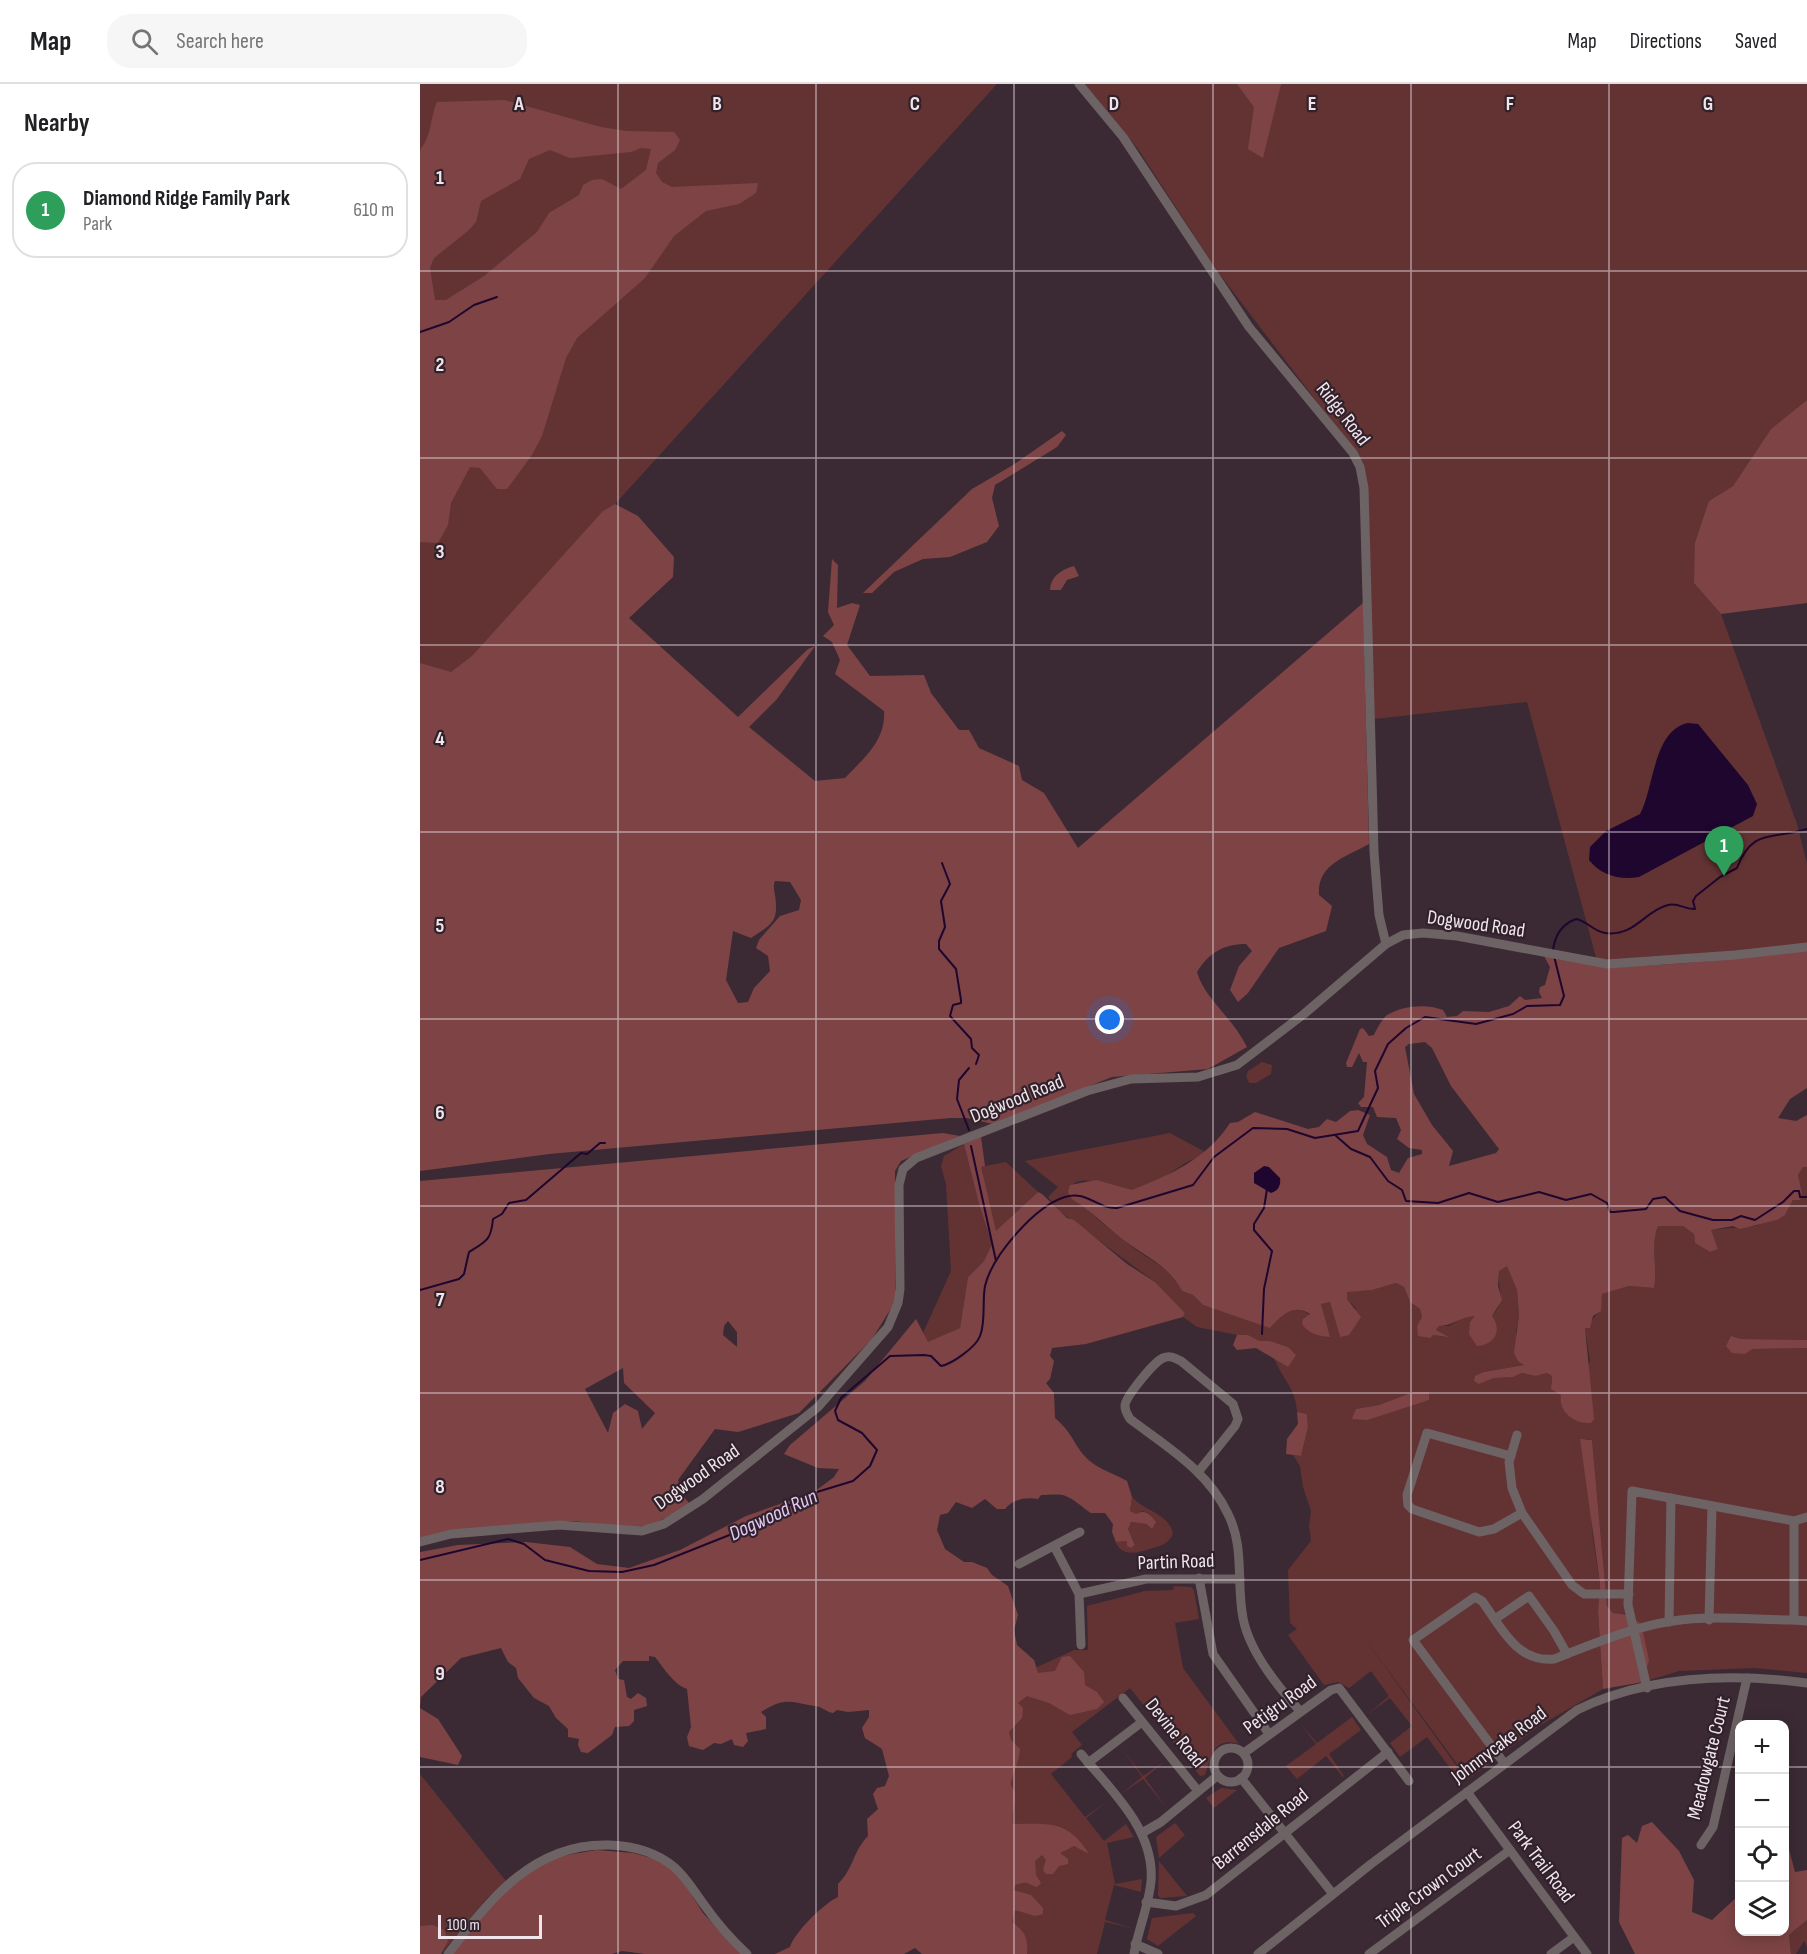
<!DOCTYPE html>
<meta charset="utf-8">
<style>
body{margin:0;font-family:"Sofia Sans Condensed",sans-serif;background:#f6f6f6;color:#202124}
.controls{position:absolute;right:18px;bottom:18px;display:grid;overflow:hidden;border-radius:12px;box-shadow:0 3px 15px #0003}
.controls button{width:54px;height:54px;display:grid;place-items:center;padding:0;border:0;border-bottom:2px solid #e0e0e0;background:#fff;color:#202124;font:30px sans-serif}
.scale{position:absolute;left:18px;bottom:15px;width:104px;box-sizing:border-box;padding-left:6px;border:3px solid #f0e5eb;border-top:0;font-size:16px;line-height:21px;white-space:nowrap;color:#f0e5eb;-webkit-text-stroke:4px #30212a;paint-order:stroke}
.you{position:absolute;left:690px;top:936px;width:21px;height:21px;margin:-15px;border:4px solid #fff;border-radius:50%;background:#1a73e8;box-shadow:0 0 0 9px #1a73e833}
.badge{display:grid;place-items:center;width:39px;height:39px;border-radius:50%;background:#4e6685;color:#fff;font-size:20px;font-weight:700}
.pin{position:absolute;translate:-50% -50px;filter:drop-shadow(0 2px 3px #0008)}
.pin::after{content:'';position:absolute;top:32px;width:21px;height:18px;background:inherit;clip-path:polygon(0 0,100% 0,50% 100%)}
.list{margin:0;padding:0;list-style:none}
h2{display:flex;justify-content:space-between;align-items:center;height:78px;margin:0;padding:0 24px;font-size:26px}
h2 small{font-size:20px;font-weight:400;color:#757577}
.list li{display:grid;grid-template-columns:39px 1fr auto;gap:18px;align-items:center;box-sizing:border-box;height:96px;margin:0 12px 12px;padding:0 12px;border:2px solid #e0e0e0;border-radius:24px}
.list b{display:block;font-size:22px;white-space:nowrap}
.list p{margin:0;font-size:20px;white-space:nowrap;color:#757577}
.list em{font-size:20px;font-style:normal;color:#757577}
.icon{flex:none;width:33px;height:33px;fill:none;stroke:currentColor;stroke-width:2;stroke-linecap:round;stroke-linejoin:round}
.map{position:relative;flex:none;width:1387px;height:1870px;overflow:hidden}
header{display:flex;align-items:center;gap:36px;box-sizing:border-box;height:84px;padding:0 30px;background:#fff;border-bottom:2px solid #e0e0e0}
header strong{font-size:28px}
nav{display:flex;gap:33px;margin-inline-start:auto;font-size:21px}
.search{width:420px;height:54px;background:#f6f6f6;display:flex;align-items:center;gap:15px;box-sizing:border-box;padding:0 21px;border-radius:24px;color:#757577;font-size:22px}
main{display:flex}
aside{flex:1;background:#fff}
.map>svg:first-child{display:block}
.green{fill:#633333;fill-rule:evenodd}
.forest{fill:#7e4445;fill-rule:evenodd}
.water{fill:#1e062f}
.lines{fill:none;stroke-linecap:round;stroke-linejoin:round}
.stream{stroke:#1e062f;stroke-width:2}
.minor{stroke:#6d6365;stroke-width:9}
.grid{fill:none;stroke:#f0e5eb;stroke-width:1.5;stroke-opacity:0.55}
.labels{text-anchor:middle;dominant-baseline:central;stroke-width:4.5;stroke-linejoin:round;paint-order:stroke}
.street-label{font-size:20px;fill:#f0e5eb;stroke:#30212a}
.water-label{font-size:21px;font-style:italic;fill:#e1caf7;stroke:#30212a}
.grid-label{font-size:20px;text-anchor:middle;font-weight:bold;fill:#f0e5eb;stroke:#30212a;stroke-width:4.5;stroke-linejoin:round;paint-order:stroke}
</style>
<header>
<strong>Map</strong>
<div class="search"><svg class="icon" aria-label="search" viewBox="0 0 24 24"><circle cx="10" cy="10" r="6"/><path d="M15 15l6 6"/></svg>Search here</div>
<nav><a>Map</a><a>Directions</a><a>Saved</a></nav>
</header>
<main>
<aside>
<h2>Nearby<small></small></h2>
<ul class="list">
<li><span class="badge" style="background:#2e9e5b">1</span><div><b>Diamond Ridge Family Park</b><p>Park</p></div><em>610 m</em></li>
</ul>
</aside>
<div class="map">
<svg width="1387" height="1870" viewBox="0 0 1387 1870">
<rect width="100%" height="100%" fill="#3b2a34"/>
<g class="green">
<polygon points="0,0 577,0 195,420 36,604 0,592"/>
<polygon points="665,0 1387,0 1387,316 1351,345 1313,402 1289,417 1274,499 1301,530 1377,740 1387,780 1387,859 1352,865 1177,877 1107,618 954,635 947,396 943,378 798,188 718,65"/>
<polygon points="842,978 852,981 851,990 836,999 829,999 826,992 828,987"/>
<path d="M750 1049 787 1069C779 1074 769 1076 762 1081 746 1092 732 1102 714 1106 699 1109 661 1084 649 1105 656 1119 658 1115 667 1125 682 1140 701 1154 718 1167 736 1180 752 1186 762 1207L773 1211 783 1221 850 1243C877 1213 888 1226 909 1253L901 1220 910 1218 920 1253 936 1224 927 1215V1207L952 1206 976 1199 984 1203 990 1218 1000 1225 1002 1233 997 1242C1007 1248 1016 1254 1027 1252L1016 1246 1019 1242H1029L1046 1232H1072C1087 1216 1077 1206 1079 1187L1087 1181 1097 1206 1099 1231 1096 1249 1104 1281 1064 1288 1059 1300 1074 1294 1093 1293 1102 1289 1116 1292 1127 1289 1132 1292 1131 1300 1141 1311 1143 1325 1148 1328 1170 1277 1165 1244 1180 1227 1182 1210 1209 1202 1234 1204C1238 1183 1230 1161 1238 1142H1263L1274 1150 1275 1159 1290 1168 1298 1165 1290 1146 1335 1142 1365 1131 1373 1116 1382 1109 1378 1091 1383 1083H1387V1256L1322 1255 1312 1252 1331 1265 1387 1264V1589L1335 1584 1259 1587 1223 1598 1208 1531 1193 1529 1187 1522 1172 1356 1165 1355 1173 1455 1180 1499 1178 1527 1183 1605 1119 1642 1048 1695 937 1544 1046 1695 1041 1699 1007 1653 980 1673 970 1659 992 1642 970 1614 948 1630 969 1612 951 1587 929 1604 918 1598 904 1601 868 1551 877 1545 870 1539 868 1486 891 1457 889 1442 891 1427 883 1403 880 1382 873 1371 881 1372 888 1343 887 1330 877 1328C876 1305 863 1296 854 1274L868 1283V1263L850 1257H840L828 1251H817L777 1243 763 1233 765 1229 735 1198 638 1126 628 1113 638 1103 605 1077ZM993 1308 1009 1316 986 1321 937 1325 959 1321Z"/>
<polygon points="544,1060 559,1120 572,1160 564,1177 548,1193 540,1244 508,1259 503,1249 531,1187 526,1100 521,1082 524,1072"/>
<polygon points="586,1078 618,1108 576,1148 560,1083"/>
<path d="M712 1413C724 1427 750 1430 753 1450 747 1461 742 1461 730 1465 716 1469 701 1474 694 1455L696 1458 707 1457V1462L711 1464 715 1460 708 1445 711 1438 726 1440 731 1445 736 1438 729 1429 722 1427 716 1430 710 1427Z"/>
<path d="M754 1502 771 1503 774 1506 779 1535 755 1539 763 1584 819 1660C793 1652 791 1673 785 1691L780 1692 710 1604 652 1648 662 1661 651 1670 652 1673 631 1690 665 1733 688 1717 666 1734 684 1757 706 1740 714 1753 687 1759 695 1800 722 1795 721 1808 694 1801 685 1836 712 1844 685 1838 677 1870H586L587 1597 654 1566H668L667 1522 725 1507 753 1506Z"/>
<polygon points="932,1633 941,1646 909,1670 924,1692 923,1693 906,1672 877,1695 866,1682 896,1660 880,1639 897,1659"/>
<polygon points="701,1663 723,1692 744,1678 725,1694 746,1723 723,1695 701,1710 722,1693"/>
<polygon points="0,1690 86,1797 66,1815 21,1870 0,1870"/>
<polygon points="801,1704 817,1706 794,1724 786,1714"/>
<polygon points="755,1739 765,1751 739,1774 736,1753"/>
<polygon points="739,1777 767,1812 740,1814 738,1811"/>
<polygon points="773,1829 776,1832 738,1862 727,1855 732,1834"/>
<polygon points="1387,1836 1387,1863 1384,1857 1376,1870 1371,1870 1369,1851"/>
</g>
<g class="forest">
<polygon points="817,0 861,0 843,74 828,65 834,23"/>
<path d="M84 16 181 43 206 47 254 48 260 56 255 66 238 79 236 89 242 98 252 103 338 99 336 109 319 120 286 127 254 152 225 194 157 254 146 274 122 352 112 371 87 405H77L60 384 50 383 31 419 28 441 18 459 0 458V66C12 52 10 34 17 18ZM221 64 231 65 226 86 201 105 182 95 172 96 163 101 159 111 129 129 117 148 64 192 26 216H15L10 184 14 174 49 146 56 138 61 117 100 95 109 75 130 66 150 74 211 68Z"/>
<polygon points="1387,316 1387,519 1301,530 1274,499 1275,459 1289,417 1313,402 1351,345"/>
<polygon points="642,347 646,351 637,363 575,401 572,414 579,442 567,458 530,473 503,475 474,488 452,509 443,509 552,405 593,381"/>
<path d="M195 420 218 432 254 473 253 493 209 534 318 633 388 565 395 562 357 615 329 643 395 697 425 694C444 674 466 656 464 627L415 590 420 576 412 558 403 552 414 541 408 528 412 475 418 481 417 524 432 519 440 521 427 561 450 592 504 591 511 609 539 646H549L559 664 599 682 602 696 624 709 658 764 943 519 949 760C926 773 897 780 899 811L912 822 906 847 859 864 828 909 818 918 810 906 819 882 832 867 826 860C803 860 789 869 777 888 784 914 813 934 827 963L788 985 692 993 573 1040 547 1034H530L129 1070 0 1087V579L31 588 52 572 183 427ZM355 797 370 798 381 816 379 826 360 832 339 856 336 864 348 872 350 887 334 904 328 918 318 919 306 896 313 847 331 854C352 840 359 838 355 811 354 805 353 802 355 797Z"/>
<path d="M654 482 659 492 647 496 641 506H630C631 492 641 486 654 482Z"/>
<path d="M1387 866V1004L1370 1015 1358 1034 1376 1037 1387 1031V1083H1383L1378 1091 1382 1109 1380 1116H1373L1365 1131 1357 1136 1320 1145 1313 1142 1291 1146 1298 1165 1290 1168 1275 1159 1274 1150 1263 1142H1238C1230 1161 1238 1184 1234 1204L1209 1202 1182 1210 1181 1227 1173 1232 1170 1244H1165L1174 1335 1171 1339C1155 1340 1138 1328 1141 1311L1131 1305 1132 1292 1127 1289 1116 1292 1102 1289 1093 1293 1074 1294 1059 1300 1054 1297 1055 1292 1064 1288 1104 1281 1098 1277 1094 1269 1099 1231 1097 1206 1087 1182 1079 1187 1078 1202 1082 1216 1072 1232C1083 1247 1074 1261 1057 1262L1049 1250 1050 1238 1055 1232C1041 1232 1033 1242 1019 1242L1016 1246 1029 1253 1012 1251 1011 1254 998 1252 997 1242 1002 1233 1000 1225 990 1218 984 1203 976 1199 952 1206 927 1208V1215L941 1233 929 1251 920 1253 910 1218 901 1220 910 1253C898 1252 889 1250 882 1240L883 1235 890 1230C874 1219 861 1231 850 1244L783 1221 773 1211 762 1207C748 1179 719 1170 696 1150 682 1138 668 1125 652 1115L648 1108 650 1101 676 1096 712 1106C748 1092 788 1074 810 1039L818 1038 835 1028 888 1045 899 1043 907 1035 916 1038 930 1027 938 1026 950 1031 943 1051 947 1060 967 1073 971 1086 979 1089 988 1074 1002 1070V1066L989 1064 977 1055 981 1046 976 1034 957 1033 953 1023H941L938 1019 944 1013 947 978H943L939 969 932 983H927L926 979 940 945 943 944 949 952 954 951C956 946 963 934 967 931 981 922 1007 919 1023 926L1027 933 1037 932 1043 927 1069 928 1089 922 1100 912 1105 916 1122 914 1119 908 1120 903 1125 901 1130 883 1124 872C1209 893 1300 874 1387 866ZM1005 958 1012 964 1031 1002 1079 1065 1076 1069 1029 1082 1033 1067 1012 1041 994 1010 985 963 989 960Z"/>
<path d="M523 1049 540 1052 481 1077 475 1087V1218L452 1255 379 1329 318 1348 295 1345 258 1396 262 1411 271 1421 231 1441 208 1444 155 1437 105 1440 0 1454V1097ZM308 1237 317 1248V1263L303 1251 304 1242ZM203 1284 204 1299 235 1329 222 1345 218 1327 205 1320 193 1329 188 1349 165 1305Z"/>
<path d="M561 1053 565 1082 561 1083 576 1147 618 1108 622 1110 647 1134 654 1136 707 1180 735 1198 765 1229 763 1233 666 1260 632 1264 630 1272 634 1277 630 1295 626 1299 634 1309 635 1334C651 1348 651 1354 662 1369 672 1383 691 1388 707 1397L712 1413 710 1427 716 1430C726 1425 730 1430 736 1438L732 1445 726 1440 711 1438 708 1445 715 1461 711 1464 707 1462V1457L696 1458 692 1448 693 1440 685 1429H671C664 1425 651 1412 642 1411 636 1410 627 1411 621 1411L618 1415C606 1413 593 1415 585 1425H577L565 1415 552 1424 536 1418 528 1429 520 1431 517 1446 525 1465 544 1478H552L567 1484 572 1491 588 1502 598 1531 594 1546 597 1561 614 1576 618 1589 635 1587 642 1573 650 1572 664 1588 665 1601 677 1608 684 1618 677 1625 650 1631 629 1619 607 1612 598 1619 603 1624 602 1634 589 1648 591 1656 600 1665C599 1677 594 1687 591 1698 590 1703 592 1701 594 1707 597 1717 591 1729 593 1740 629 1740 648 1736 669 1770L654 1762 640 1769 648 1775V1780L639 1782 633 1790H626L623 1786 626 1776 622 1771 615 1777 616 1791 621 1799 617 1803C606 1800 611 1796 595 1801L593 1806 611 1811 623 1824V1830L615 1832 595 1826 592 1838C605 1848 608 1852 607 1870H502L495 1864 484 1870H355L370 1863C374 1849 404 1819 418 1813V1800C434 1784 433 1767 448 1752L447 1735 458 1725 453 1710 457 1704 465 1702 469 1692 462 1665 445 1654 442 1644 449 1633V1626L428 1628 417 1626 413 1629C406 1628 401 1622 395 1622 368 1618 366 1613 341 1628L346 1633V1645L326 1649 328 1657 323 1663 314 1661 312 1655 301 1660 294 1659 283 1666 269 1662 267 1653 271 1643 267 1605C253 1600 244 1584 235 1573L229 1572V1577H203L195 1586 198 1595 204 1596 207 1613 211 1615 218 1609 226 1614 227 1622 214 1626V1637L209 1642 195 1643 192 1651 168 1669 161 1668 158 1661 159 1655 148 1653V1645L136 1634 129 1622 114 1614 98 1594 96 1584 88 1578 81 1564 41 1574 1 1613 0 1624 18 1635 42 1672 38 1681 0 1673V1468L38 1461 106 1458 150 1463 177 1480 209 1484 260 1466 326 1432 394 1408 414 1393 419 1385 398 1384 364 1370 370 1361 445 1297 496 1235 508 1258 540 1244 548 1193 564 1177 572 1160 559 1120 544 1060Z"/>
<polygon points="817,1251 828,1251 840,1257 850,1257 868,1263 876,1271 868,1283 836,1264 817,1266 813,1261"/>
<polygon points="1311,1252 1322,1255 1387,1256 1387,1264 1332,1265 1325,1270 1312,1269 1306,1262"/>
<polygon points="993,1308 1009,1308 1009,1316 947,1336 932,1335 936,1325 959,1321"/>
<polygon points="877,1328 887,1330 888,1343 881,1372 866,1370 867,1355 878,1340"/>
<polygon points="1160,1355 1172,1356 1187,1522 1193,1529 1208,1531 1221,1540 1229,1576 1223,1598 1183,1605 1178,1527 1180,1499"/>
<polygon points="1232,1738 1259,1767 1274,1796 1272,1828 1292,1836 1319,1811 1320,1848 1364,1848 1365,1750 1375,1788 1387,1786 1387,1836 1369,1851 1371,1870 1215,1870 1199,1838 1202,1754 1208,1751 1217,1759 1222,1742"/>
<path d="M177 1766 213 1769 239 1776 259 1791 283 1829 321 1870H225L202 1867 192 1870H33C63 1831 95 1786 144 1772 155 1769 167 1768 177 1766Z"/>
<polygon points="13,1841 24,1846 28,1857 21,1870 0,1870 0,1842"/>
</g>
<g class="water">
<path d="M1268 639 1278 640 1283 646 1328 701 1337 720 1333 732 1219 793C1199 796 1182 792 1169 776L1170 763 1186 747 1220 730C1234 705 1233 646 1268 639Z"/>
<path d="M844 1082 849 1083 860 1094C861 1100 859 1107 851 1109L834 1099V1089Z"/>
</g>
<g class="lines">
<g class="stream">
<polyline points="0,248 29,238 54,221 77,213"/>
<polyline points="522,779 530,800 521,817 525,843 519,857 519,865 536,885 541,916 541,919 533,921 530,932 551,955 552,964 559,971 556,980"/>
<path d="M1133 866C1135 851 1142 840 1156 835 1167 837 1173 847 1185 849 1215 853 1224 827 1248 821 1258 818 1265 826 1275 825L1273 817 1276 812 1300 793 1317 784C1332 744 1351 756 1387 745"/>
<polyline points="549,1046 537,1015 539,996 549,984"/>
<polyline points="915,1051 931,1065 950,1073 968,1097 982,1106 986,1117 1018,1119 1049,1109 1078,1118 1119,1108 1146,1116 1171,1110 1187,1119 1190,1128 1194,1128 1226,1125 1233,1115 1245,1113 1260,1127 1293,1136 1312,1136 1321,1132 1335,1136 1363,1118 1374,1107 1379,1107 1380,1113 1387,1113"/>
<polyline points="551,1062 576,1177"/>
<path d="M0 1206 39 1195 44 1190 49 1168C67 1157 71 1156 73 1135L82 1130 89 1119 106 1116 161 1069 167 1070 180 1059H185"/>
<polyline points="842,1250 844,1205 852,1167 834,1146 834,1140 844,1124 847,1105"/>
<path d="M0 1476 88 1455 104 1460 125 1476 169 1487 202 1488 234 1481 337 1440 387 1411 433 1397 450 1382 457 1366 442 1349 418 1336 415 1327 421 1314 470 1272 504 1271 511 1272 521 1282C532 1280 556 1263 560 1252 566 1238 562 1218 565 1202 572 1172 615 1122 645 1113 667 1106 677 1125 697 1124L773 1101 794 1073 833 1044 867 1045 895 1054 938 1047 958 1004 955 987 968 960 986 944 1005 933 1056 940 1093 930 1107 922 1140 921 1144 912 1134 872"/>
</g>
<g class="minor">
<polyline points="659,0 703,53 829,243 933,369 940,383 944,404 954,768 959,831 966,860"/>
<polyline points="1097,1351 1089,1378 1092,1404 1102,1429 1152,1501 1164,1510 1209,1510"/>
<polyline points="1091,1372 1007,1349 987,1411 988,1421 992,1425 1059,1448 1074,1445 1102,1429"/>
<path d="M779 1387 815 1342 818 1335 813 1320 761 1277C755 1274 750 1271 743 1274 734 1278 705 1313 705 1322 705 1328 708 1331 710 1335 747 1363 788 1387 808 1430 825 1464 816 1498 823 1534 829 1567 858 1603 880 1627"/>
<polyline points="1374,1437 1387,1433"/>
<polyline points="0,1458 31,1450 139,1441 222,1447 244,1440 283,1415 398,1323 468,1243 478,1219 480,1205 479,1101 483,1085 496,1074 667,1007 711,995 778,993 817,981 884,930 966,860 983,851 1003,849 1037,852 1187,880 1315,871 1387,863"/>
<polyline points="634,1462 659,1510 661,1561"/>
<polyline points="599,1480 660,1448"/>
<polyline points="779,1494 793,1570 849,1650"/>
<polyline points="659,1510 726,1495 820,1495"/>
<polyline points="1075,1535 1109,1512 1134,1547 1147,1570"/>
<polyline points="1289,1536 1292,1422"/>
<polyline points="1374,1536 1387,1537"/>
<polyline points="1249,1538 1251,1414"/>
<polyline points="703,1614 778,1707"/>
<circle cx="811" cy="1681" r="17"/>
<polyline points="824,1669 911,1606 919,1604 989,1697"/>
<path d="M661 1670C691 1706 735 1746 731 1797 729 1821 718 1846 714 1870"/>
<polyline points="668,1679 722,1638"/>
<path d="M1084 1679 993 1556 1055 1513 1062 1517C1081 1543 1097 1579 1134 1575 1173 1560 1212 1543 1253 1537 1292 1531 1335 1536 1374 1536V1437L1212 1407 1208 1521 1227 1604"/>
<polyline points="821,1694 913,1810"/>
<polyline points="1047,1708 1167,1870"/>
<polyline points="722,1749 741,1738 797,1692"/>
<polyline points="1281,1761 1293,1743 1327,1594"/>
<polyline points="726,1818 756,1822 786,1811 968,1668"/>
<polyline points="715,1860 738,1870"/>
<path d="M28 1870C70 1815 114 1758 190 1761 214 1762 236 1768 254 1783 267 1794 275 1809 285 1822 297 1839 312 1856 327 1870"/>
<path d="M838 1870 951 1780 1157 1626C1227 1592 1311 1589 1387 1599"/>
<polyline points="949,1870 1090,1766"/>
<polyline points="1131,1870 1154,1853"/>
</g>
</g>
<path class="grid" d="M198 0V1870M396 0V1870M594 0V1870M793 0V1870M991 0V1870M1189 0V1870M0 187H1387M0 374H1387M0 561H1387M0 748H1387M0 935H1387M0 1122H1387M0 1309H1387M0 1496H1387M0 1683H1320M1364 1683H1387"/>
<g class="labels">
<g class="street-label">
<text transform="translate(923 330) rotate(52)">Ridge Road</text>
<text transform="translate(1056 840) rotate(8)">Dogwood Road</text>
<text transform="translate(597 1015) rotate(-22)">Dogwood Road</text>
<text transform="translate(277 1393) rotate(-35)">Dogwood Road</text>
<text transform="translate(756 1478) rotate(-2)">Partin Road</text>
<text transform="translate(860 1621) rotate(-36)">Petigru Road</text>
<text transform="translate(755 1649) rotate(51)">Devine Road</text>
<text transform="translate(1079 1661) rotate(-37)">Johnnycake Road</text>
<text transform="translate(1289 1674) rotate(-76)">Meadowgate Court</text>
<text transform="translate(841 1745) rotate(-39)">Barrensdale Road</text>
<text transform="translate(1121 1778) rotate(53)">Park Trail Road</text>
<text transform="translate(1009 1804) rotate(-36)">Triple Crown Court</text>
</g>
<g class="water-label">
<text transform="translate(353 1431) rotate(-25)">Dogwood Run</text>
</g>
</g>
<g class="grid-label">
<text x="99" y="26">A</text>
<text x="297" y="26">B</text>
<text x="495" y="26">C</text>
<text x="694" y="26">D</text>
<text x="892" y="26">E</text>
<text x="1090" y="26">F</text>
<text x="1288" y="26">G</text>
<text x="20" y="100">1</text>
<text x="20" y="287">2</text>
<text x="20" y="474">3</text>
<text x="20" y="661">4</text>
<text x="20" y="848">5</text>
<text x="20" y="1035">6</text>
<text x="20" y="1222">7</text>
<text x="20" y="1409">8</text>
<text x="20" y="1596">9</text>
</g>
</svg>
<div class="controls">
<button>+</button>
<button>−</button>
<button><svg class="icon" aria-label="locate" viewBox="0 0 24 24"><circle cx="12" cy="12" r="6"/><path d="M12 2v4M12 18v4M2 12h4M18 12h4"/></svg></button>
<button><svg class="icon" aria-label="layers" viewBox="0 0 24 24"><path d="M12 4l9 5-9 5-9-5zM3 14l9 5 9-5"/></svg></button>
</div>
<div class="scale">100 m</div>
<div class="you"></div>
<div class="pin badge" style="left:1304px;top:792px;background:#2e9e5b">1</div>
</div>
</main>
